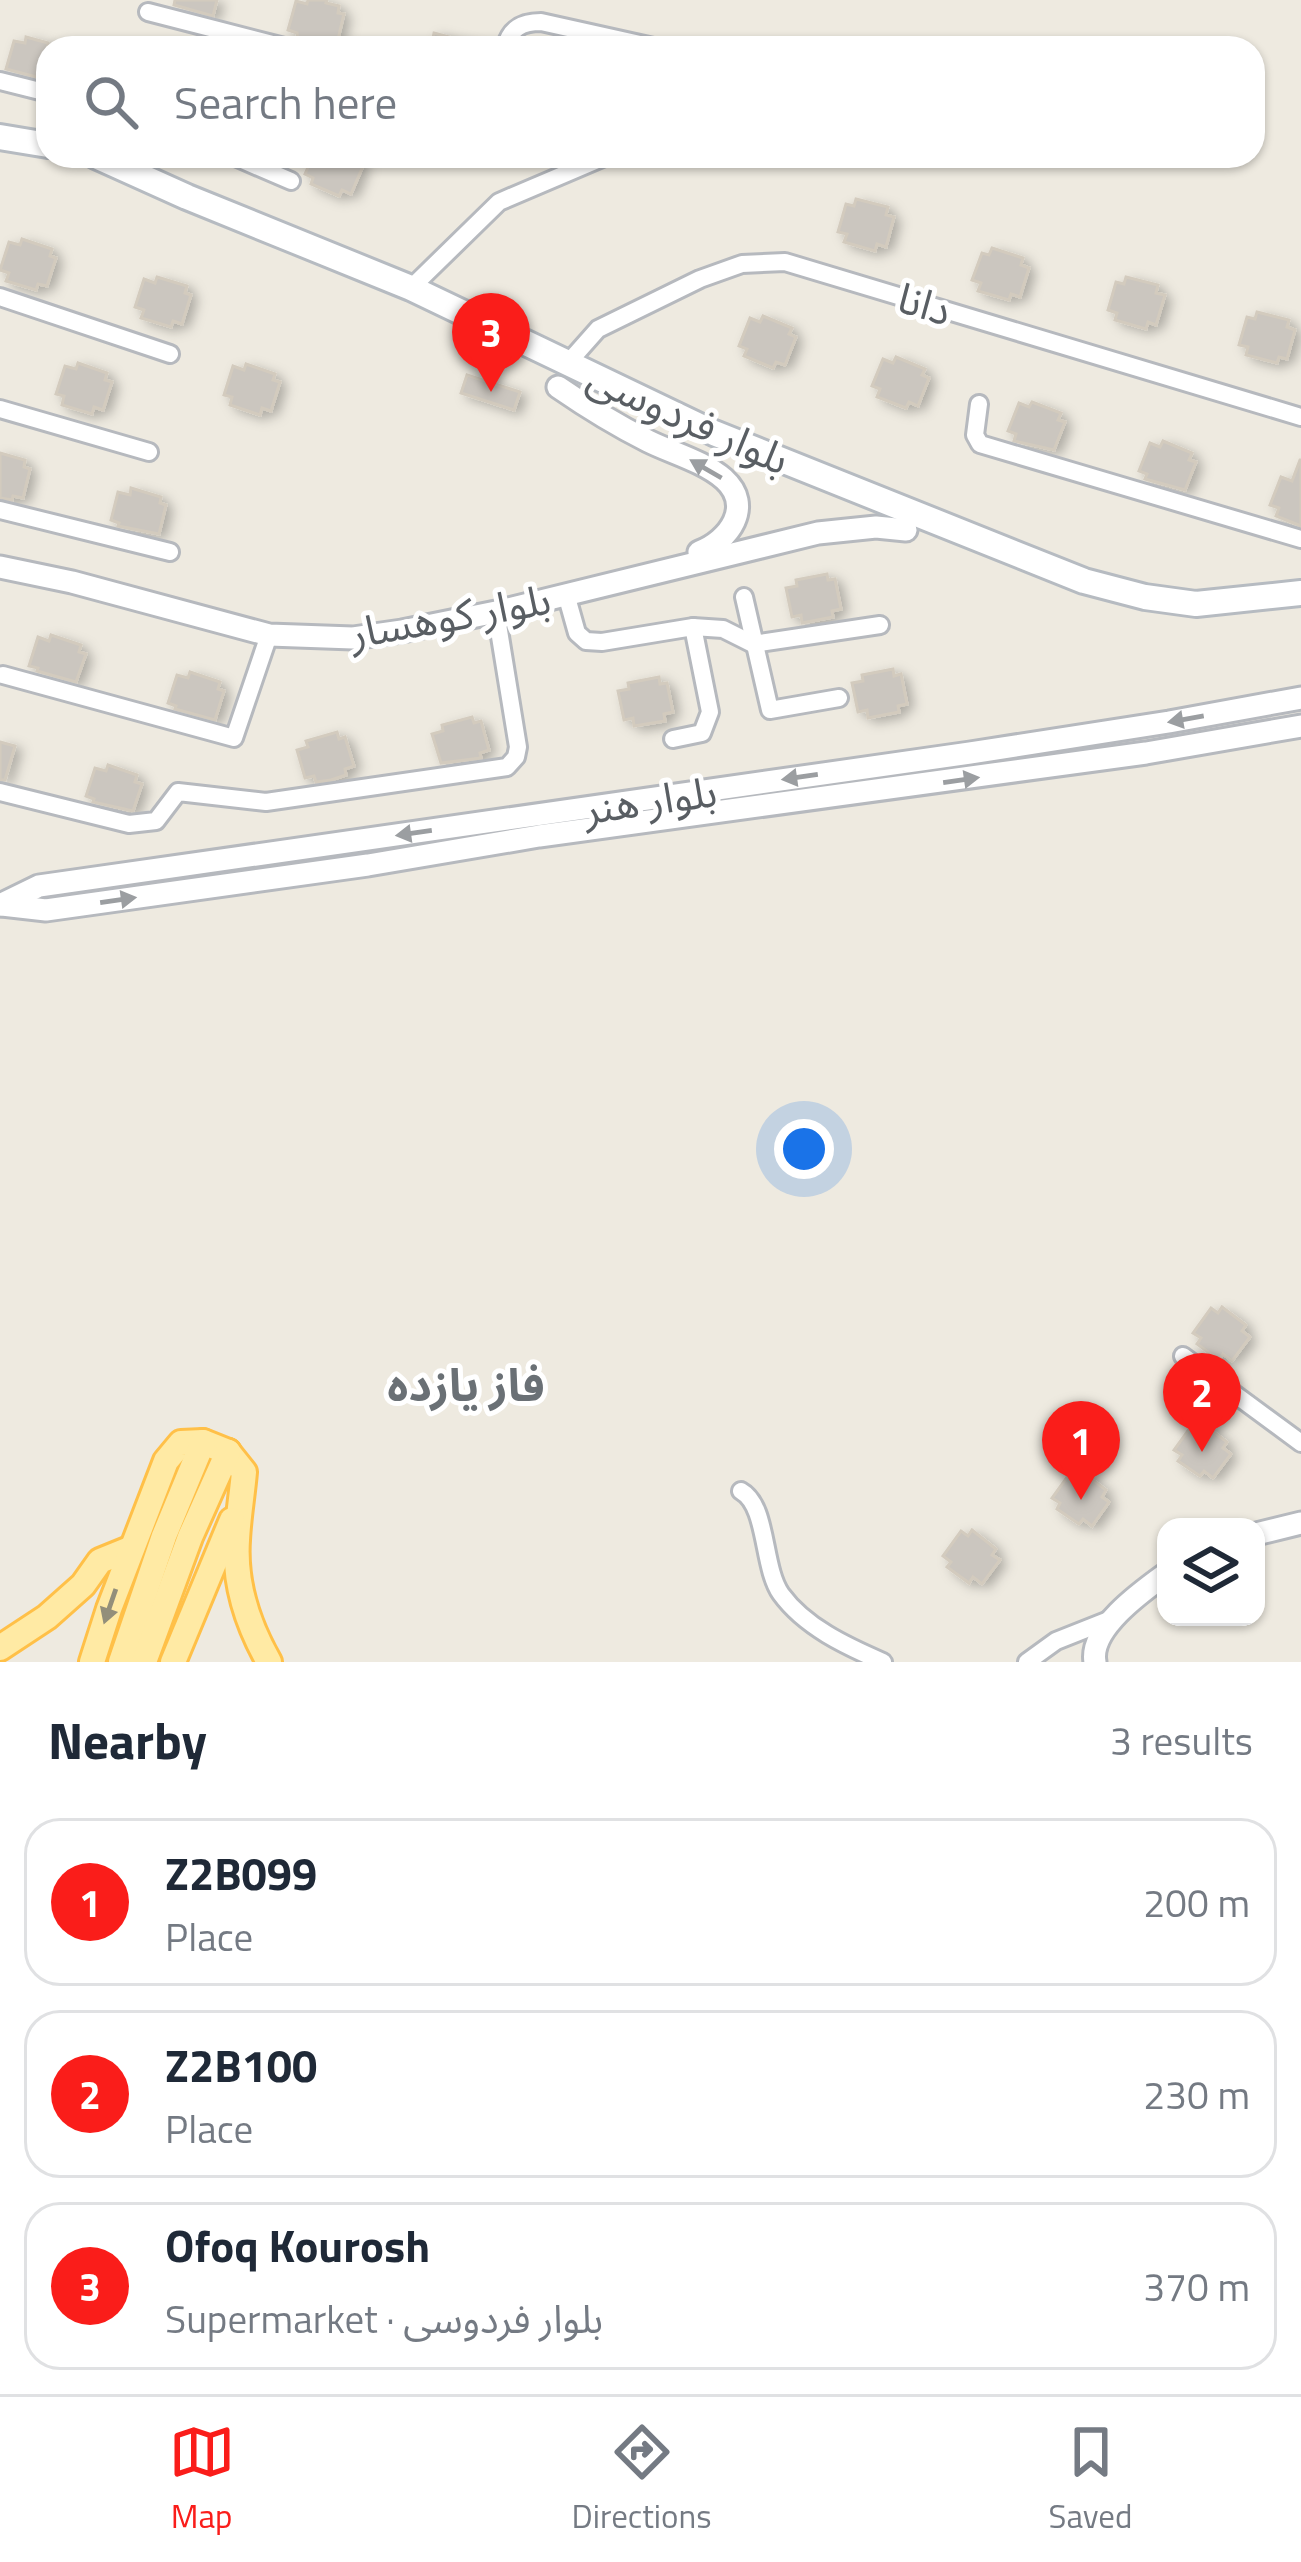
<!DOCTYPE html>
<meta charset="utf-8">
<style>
body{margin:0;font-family:"Titillium Web","Noto Sans Arabic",sans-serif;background:#f6f6f7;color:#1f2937}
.controls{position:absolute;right:36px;bottom:36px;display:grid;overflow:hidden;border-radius:24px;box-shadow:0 3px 9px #0004}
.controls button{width:108px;height:108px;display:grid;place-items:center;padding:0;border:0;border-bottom:3px solid #e0e1e3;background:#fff;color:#1f2937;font:60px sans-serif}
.you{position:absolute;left:804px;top:1149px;width:42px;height:42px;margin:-30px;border:9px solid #fff;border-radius:50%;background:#1a73e8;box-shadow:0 0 0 18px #1a73e833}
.badge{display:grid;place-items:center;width:78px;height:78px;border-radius:50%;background:#fa1d1a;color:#fff;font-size:39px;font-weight:700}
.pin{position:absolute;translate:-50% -99px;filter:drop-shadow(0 3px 6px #0008)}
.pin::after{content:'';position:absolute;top:63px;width:42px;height:36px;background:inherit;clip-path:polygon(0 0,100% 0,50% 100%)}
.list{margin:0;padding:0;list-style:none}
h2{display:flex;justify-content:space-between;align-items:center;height:156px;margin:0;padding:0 48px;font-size:51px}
h2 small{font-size:39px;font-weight:400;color:#747a83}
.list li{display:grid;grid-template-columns:78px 1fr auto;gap:36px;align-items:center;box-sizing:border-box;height:168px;margin:0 24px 24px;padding:0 24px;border:3px solid #e0e1e3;border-radius:36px}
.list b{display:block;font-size:45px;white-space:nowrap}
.list p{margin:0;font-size:39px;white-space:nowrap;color:#747a83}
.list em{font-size:39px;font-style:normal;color:#747a83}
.icon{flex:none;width:66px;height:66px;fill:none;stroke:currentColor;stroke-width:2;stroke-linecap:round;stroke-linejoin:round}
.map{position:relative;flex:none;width:1301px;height:1662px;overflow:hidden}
.search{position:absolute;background:#fff;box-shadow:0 3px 9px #0004;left:36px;right:36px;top:36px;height:132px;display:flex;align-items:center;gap:30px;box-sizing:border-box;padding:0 42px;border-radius:36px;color:#747a83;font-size:45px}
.sheet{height:732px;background:#fff}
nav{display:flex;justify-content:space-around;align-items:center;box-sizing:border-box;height:168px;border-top:3px solid #e0e1e3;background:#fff;font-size:33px;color:#747a83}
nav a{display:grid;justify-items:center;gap:6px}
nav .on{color:#fa1d1a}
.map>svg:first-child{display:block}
.building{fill:#cbc6bf;stroke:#d3cbbe;stroke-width:3;filter:url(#shadow)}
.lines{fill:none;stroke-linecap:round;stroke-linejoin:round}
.minor-casing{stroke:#b6b9be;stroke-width:22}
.tertiary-casing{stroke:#b6b9be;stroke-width:27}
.secondary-casing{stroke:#b6bbc1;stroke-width:30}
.primary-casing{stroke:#ffc048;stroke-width:30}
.minor{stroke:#fff;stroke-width:16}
.tertiary{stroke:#fff;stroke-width:21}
.secondary{stroke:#fff;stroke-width:24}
.primary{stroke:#ffeaa4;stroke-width:24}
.oneway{fill:#9b9ea1}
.oneway2{fill:#938f7a}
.labels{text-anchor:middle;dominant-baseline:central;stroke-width:10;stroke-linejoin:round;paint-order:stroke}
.street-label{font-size:42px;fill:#595e63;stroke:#fff}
.neighbourhood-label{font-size:45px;font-weight:bold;fill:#6a7075;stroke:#fff}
</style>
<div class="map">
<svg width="1301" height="1662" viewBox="0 0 1301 1662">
<defs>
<filter id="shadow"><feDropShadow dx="6" dy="4" stdDeviation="6" flood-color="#0004"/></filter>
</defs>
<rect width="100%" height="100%" fill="#eeeae0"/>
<g class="building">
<polygon points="175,0 217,0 213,16 174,5"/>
<polygon points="308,0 327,0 326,3 339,6 338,13 344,14 337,43 327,41 326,48 298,40 297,33 288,30 296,1 307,4"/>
<polygon points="434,33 475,44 475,48 431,48"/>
<polygon points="26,37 48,43 48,80 6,69 14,41 25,43"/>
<polygon points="313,156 359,156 356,164 363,166 351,194 342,190 339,196 311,184 313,178 305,174"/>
<polygon points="856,199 888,207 886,215 894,217 886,247 877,244 875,251 844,242 847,234 838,232 846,204 854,206"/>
<polygon points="22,239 52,249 50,256 56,258 47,286 38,284 36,290 6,281 9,273 0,270 9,242 20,245"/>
<polygon points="992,248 1023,258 1021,265 1029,268 1020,297 1011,294 1009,300 978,291 981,283 972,280 982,253 989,255"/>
<polygon points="157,277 187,286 185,293 191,295 182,324 173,321 171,327 141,318 144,310 135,307 144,279 155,283"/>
<polygon points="1126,277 1158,285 1156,293 1165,295 1156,325 1148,322 1146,329 1115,320 1117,313 1108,310 1116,282 1124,284"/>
<polygon points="1257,312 1289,320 1287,327 1295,330 1287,359 1279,357 1277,363 1246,355 1248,347 1239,345 1247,317 1255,319"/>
<polygon points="763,316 792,328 789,334 796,337 785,365 776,362 773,368 744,356 747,349 739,346 750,318 760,322"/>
<polygon points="896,357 925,369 922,375 929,378 918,406 909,402 906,408 877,397 880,389 872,386 883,359 893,363"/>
<polygon points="78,363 107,373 105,380 112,382 103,410 94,407 92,414 62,405 64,396 56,394 65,366 76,369"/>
<polygon points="246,364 275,374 273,380 280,382 271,411 262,408 260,415 230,405 232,397 224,395 233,366 244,370"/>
<polygon points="467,375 520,392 514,410 461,393"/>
<polygon points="1032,402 1061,413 1058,420 1065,422 1054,450 1014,441 1016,434 1008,431 1019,403 1029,407"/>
<polygon points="1163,441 1192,453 1189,460 1196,462 1185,490 1145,479 1147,474 1139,471 1150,443 1160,447"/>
<polygon points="0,453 25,460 24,467 30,469 23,498 13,496 12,500 0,498"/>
<polygon points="1300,460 1301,460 1301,526 1276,516 1279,508 1270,505 1281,477 1292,481"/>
<polygon points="131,488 161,497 160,503 166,505 159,534 118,526 119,523 111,520 118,492 130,495"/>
<polygon points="827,574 828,580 835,579 841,609 832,611 833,617 802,623 801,615 792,617 786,588 797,586 796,580"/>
<polygon points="51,635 81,645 79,652 86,654 76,682 37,671 38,668 29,666 38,637 49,641"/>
<polygon points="893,669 894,676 901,674 907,704 898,706 899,712 868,718 867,710 858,712 852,683 863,681 862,675"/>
<polygon points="190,672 220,682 218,689 224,691 215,720 175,709 176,706 168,703 177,675 188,678"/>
<polygon points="659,677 660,684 667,683 673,712 664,714 665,721 634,726 633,718 624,720 618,691 629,689 628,683"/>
<polygon points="472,717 474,723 481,721 489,750 480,753 481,758 441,763 432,734 443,731 442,725"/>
<polygon points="337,732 339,739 345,737 354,766 345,769 346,775 331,780 316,782 314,776 305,778 297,750 308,747 306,741"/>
<polygon points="0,742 15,746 5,780 0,780"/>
<polygon points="108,765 137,775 135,782 142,784 133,811 93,802 94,799 86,796 95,768 106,771"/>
<polygon points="1222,1307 1246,1325 1242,1331 1250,1337 1232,1361 1223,1354 1219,1360 1197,1344 1201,1338 1193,1333 1211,1308 1218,1313"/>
<polygon points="1203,1424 1227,1442 1223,1448 1231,1454 1213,1478 1204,1471 1200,1476 1178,1461 1182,1455 1174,1450 1192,1425 1199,1430"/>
<polygon points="1082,1472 1106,1490 1102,1497 1109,1502 1092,1526 1083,1519 1079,1524 1057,1509 1060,1503 1052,1498 1070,1473 1077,1478"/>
<polygon points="972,1530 996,1549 992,1555 1000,1560 982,1584 973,1577 969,1583 947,1567 951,1562 943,1556 961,1531 968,1536"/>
</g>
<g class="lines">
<defs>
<g id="minor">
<polyline points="148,12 288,48"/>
<path d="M505 48C510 28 522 22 541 22L658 48"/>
<polyline points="0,81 48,93"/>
<polyline points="233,156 291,181"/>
<polyline points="411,288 499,202 607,156"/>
<polyline points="0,297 170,354"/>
<polyline points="567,364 598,329 700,279 742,264 785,262 1301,417"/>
<polyline points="979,404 975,435 980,444 1301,539"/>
<polyline points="0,409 149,452"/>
<polyline points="0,510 170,552"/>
<polyline points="566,594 577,633 586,641 602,642 693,627 723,629 753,644 880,625"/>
<polyline points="744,597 770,710 839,698"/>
<polyline points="3,675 234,738 269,635"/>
<polyline points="673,739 702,733 710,712 693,627"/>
<polyline points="0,792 129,824 156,821 178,792 266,802 507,767 516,757 518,747 496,612"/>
<polyline points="1183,1356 1301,1443"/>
<path d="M741 1491C768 1506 762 1567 781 1594 805 1627 846 1646 883 1662"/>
<polyline points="1027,1662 1056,1641 1114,1618"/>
</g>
<g id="tertiary">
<path d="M558 387C587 407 616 425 648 441 672 453 703 461 724 479 754 506 729 541 699 552"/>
<polyline points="0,567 72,582 269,635 353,638 402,631 496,612 818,533 876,527 906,530"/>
<polyline points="0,905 39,886 970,753 1169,722 1301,698"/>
<polyline points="2,905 46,910 368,865 539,836 1146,753 1301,726"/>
<polyline points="1256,1534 1301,1523"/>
<path d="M1095 1662C1089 1629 1141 1592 1166 1574"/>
</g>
<g id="secondary">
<polyline points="0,137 48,145"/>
<polyline points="96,156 187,197 411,288 714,433 1084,581 1145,597 1196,604 1301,593"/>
</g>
<g id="primary">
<path d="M228 1452 244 1472C242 1495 238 1518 237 1540 234 1584 248 1625 269 1662"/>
<polyline points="0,1648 47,1617 83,1585 100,1561 132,1548"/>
<polyline points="92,1662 109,1609 166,1461 181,1443 203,1442 228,1452"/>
<polyline points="121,1662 164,1536 203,1442"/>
<polyline points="144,1662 190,1537 228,1452"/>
<polyline points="173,1662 232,1520"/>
</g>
</defs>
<use href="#minor" class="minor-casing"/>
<use href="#tertiary" class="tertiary-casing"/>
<use href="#secondary" class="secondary-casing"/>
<use href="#primary" class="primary-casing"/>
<use href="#minor" class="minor"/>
<use href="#tertiary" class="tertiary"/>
<use href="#secondary" class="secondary"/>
<use href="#primary" class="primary"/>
</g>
<defs><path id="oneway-solid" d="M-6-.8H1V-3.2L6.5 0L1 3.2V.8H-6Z" transform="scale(3)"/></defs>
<g class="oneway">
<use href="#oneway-solid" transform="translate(706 469) rotate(-150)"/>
<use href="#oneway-solid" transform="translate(1186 719) rotate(170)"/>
<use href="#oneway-solid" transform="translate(800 777) rotate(172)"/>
<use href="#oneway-solid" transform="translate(961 780) rotate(-8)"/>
<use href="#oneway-solid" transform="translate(414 833) rotate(172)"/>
<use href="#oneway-solid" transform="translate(118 900) rotate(-8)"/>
</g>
<use class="oneway2" href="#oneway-solid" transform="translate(110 1606) rotate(109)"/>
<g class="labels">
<g class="street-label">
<text transform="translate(925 303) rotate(17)">دانا</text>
<text transform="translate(689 417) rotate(24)">بلوار فردوسی</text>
<text transform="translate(450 615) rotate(-10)">بلوار کوهسار</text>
<text transform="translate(650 799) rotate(-8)">بلوار هنر</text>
</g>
<g class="neighbourhood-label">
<text x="466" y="1384">فاز یازده</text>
</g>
</g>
</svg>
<div class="controls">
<button><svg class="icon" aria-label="layers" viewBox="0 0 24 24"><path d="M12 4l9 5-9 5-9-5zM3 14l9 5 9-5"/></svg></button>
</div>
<div class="you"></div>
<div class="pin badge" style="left:1081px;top:1500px">1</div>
<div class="pin badge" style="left:1202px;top:1452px">2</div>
<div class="pin badge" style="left:491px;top:392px">3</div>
<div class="search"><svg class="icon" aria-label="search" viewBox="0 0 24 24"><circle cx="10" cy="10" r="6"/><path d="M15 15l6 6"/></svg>Search here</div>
</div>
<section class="sheet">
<h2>Nearby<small>3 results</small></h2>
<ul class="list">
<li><span class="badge">1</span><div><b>Z2B099</b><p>Place</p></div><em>200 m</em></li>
<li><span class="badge">2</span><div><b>Z2B100</b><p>Place</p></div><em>230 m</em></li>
<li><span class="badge">3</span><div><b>Ofoq Kourosh</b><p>Supermarket · بلوار فردوسی</p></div><em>370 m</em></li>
</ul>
</section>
<nav>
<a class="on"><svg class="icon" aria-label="map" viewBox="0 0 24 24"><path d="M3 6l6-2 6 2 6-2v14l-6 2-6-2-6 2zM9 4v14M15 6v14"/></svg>Map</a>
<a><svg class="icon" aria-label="directions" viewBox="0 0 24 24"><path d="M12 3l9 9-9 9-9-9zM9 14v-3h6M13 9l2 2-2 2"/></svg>Directions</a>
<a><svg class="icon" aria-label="saved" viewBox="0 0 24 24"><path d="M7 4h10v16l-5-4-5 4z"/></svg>Saved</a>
</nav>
